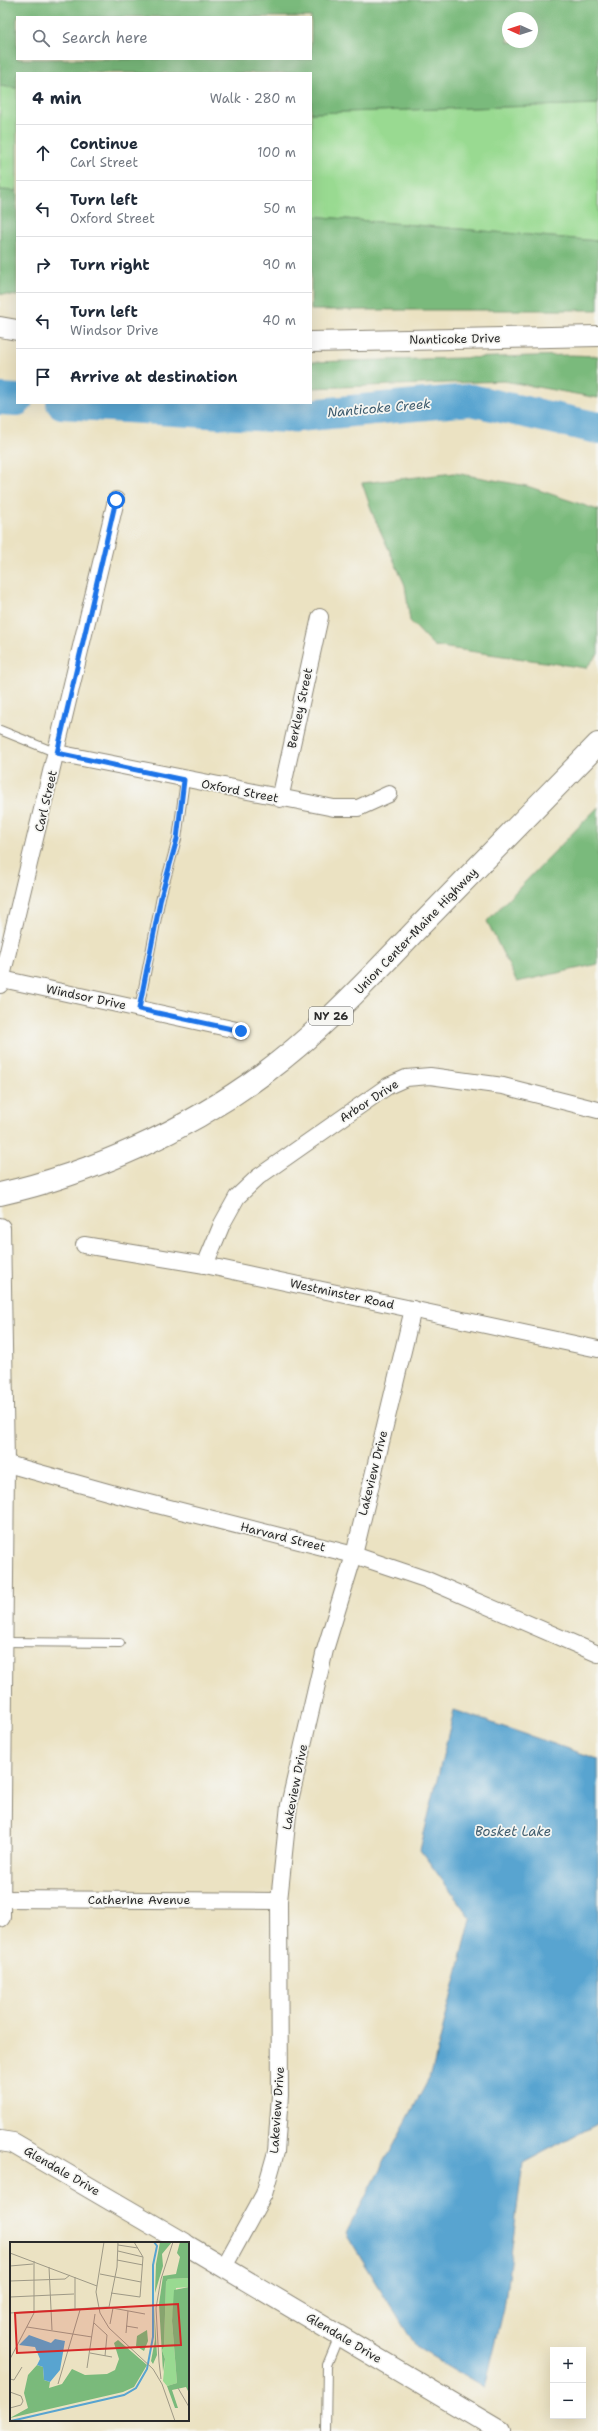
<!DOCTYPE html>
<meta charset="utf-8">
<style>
body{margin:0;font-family:"Shantell Sans",sans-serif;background:#f6f6f7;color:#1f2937}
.controls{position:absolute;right:12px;bottom:12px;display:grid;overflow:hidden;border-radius:0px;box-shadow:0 4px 16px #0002}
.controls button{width:36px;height:36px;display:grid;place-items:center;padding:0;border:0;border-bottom:1px solid #e0e1e3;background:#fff;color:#1f2937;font:20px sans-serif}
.compass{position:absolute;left:502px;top:12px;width:36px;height:36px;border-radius:50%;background:#fff;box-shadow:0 4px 16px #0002;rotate:273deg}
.stop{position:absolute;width:12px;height:12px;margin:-9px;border:3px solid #1a73e8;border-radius:50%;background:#fff}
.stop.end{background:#1a73e8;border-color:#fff;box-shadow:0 1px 4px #0008}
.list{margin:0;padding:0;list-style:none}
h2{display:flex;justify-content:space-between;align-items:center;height:52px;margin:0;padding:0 16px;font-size:17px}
h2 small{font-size:13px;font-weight:400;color:#747a83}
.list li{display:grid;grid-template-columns:26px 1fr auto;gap:12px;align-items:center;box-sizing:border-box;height:56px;padding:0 16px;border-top:1px solid #e0e1e3}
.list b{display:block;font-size:15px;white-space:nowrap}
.list p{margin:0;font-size:13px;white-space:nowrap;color:#747a83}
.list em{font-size:13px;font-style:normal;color:#747a83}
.icon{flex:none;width:22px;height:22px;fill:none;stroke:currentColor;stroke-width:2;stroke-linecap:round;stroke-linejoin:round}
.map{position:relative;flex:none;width:598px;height:2431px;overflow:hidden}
.search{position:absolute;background:#fff;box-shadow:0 4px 16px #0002;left:16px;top:16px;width:296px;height:44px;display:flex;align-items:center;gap:10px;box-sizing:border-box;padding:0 14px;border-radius:0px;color:#747a83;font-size:15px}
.panel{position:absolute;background:#fff;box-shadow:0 4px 16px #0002;left:16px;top:72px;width:296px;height:332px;border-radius:0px}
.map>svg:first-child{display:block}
.green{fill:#99da91;stroke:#62825e}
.forest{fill:#7aba7b;stroke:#527253;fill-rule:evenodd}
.water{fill:#58a4d0;stroke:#42687e}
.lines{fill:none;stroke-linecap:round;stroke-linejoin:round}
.river{stroke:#58a4d0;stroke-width:32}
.service-casing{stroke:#8b8676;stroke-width:10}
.minor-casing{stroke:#8b8676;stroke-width:18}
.tertiary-casing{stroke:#8b8676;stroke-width:22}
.primary-casing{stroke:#8b8676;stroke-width:24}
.service{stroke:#fff;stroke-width:8}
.minor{stroke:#fff;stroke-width:16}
.tertiary{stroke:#fff;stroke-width:20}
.primary{stroke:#fff;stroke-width:22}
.route{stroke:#1a73e8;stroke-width:5}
.labels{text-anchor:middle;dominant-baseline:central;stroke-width:3.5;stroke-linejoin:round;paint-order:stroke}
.shield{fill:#f6f6f2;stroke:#686867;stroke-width:1}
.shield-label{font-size:11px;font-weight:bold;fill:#2b2b2b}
.street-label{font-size:12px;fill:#2b2b2b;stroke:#f6f6f2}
.water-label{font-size:13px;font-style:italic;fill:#3d5b6d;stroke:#f6f6f2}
.inset-river{fill:none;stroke:#58a4d0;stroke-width:2}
.inset-road{fill:none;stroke:#9e9986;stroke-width:1}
.view{fill:#d62828;fill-opacity:0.15;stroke:#d62828;stroke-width:2}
.inset-edge{fill:none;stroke:#2b2b2b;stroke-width:2}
</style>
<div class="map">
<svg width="598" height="2431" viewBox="0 0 598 2431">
<rect width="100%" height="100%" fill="#f6f6f2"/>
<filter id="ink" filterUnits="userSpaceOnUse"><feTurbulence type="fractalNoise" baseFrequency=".025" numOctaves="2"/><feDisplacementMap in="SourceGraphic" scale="8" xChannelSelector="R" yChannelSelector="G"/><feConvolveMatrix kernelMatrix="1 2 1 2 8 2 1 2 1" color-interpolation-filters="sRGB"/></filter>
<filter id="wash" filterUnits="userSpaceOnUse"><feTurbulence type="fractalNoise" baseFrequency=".012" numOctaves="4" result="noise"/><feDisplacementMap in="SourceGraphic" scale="16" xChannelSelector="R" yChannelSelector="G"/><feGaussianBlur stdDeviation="0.9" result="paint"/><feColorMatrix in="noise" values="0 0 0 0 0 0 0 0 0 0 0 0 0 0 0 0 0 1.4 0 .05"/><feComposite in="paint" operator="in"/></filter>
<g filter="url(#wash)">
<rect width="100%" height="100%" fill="#ebe2c2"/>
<g class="green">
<polygon points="0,86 17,88 17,191 0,190"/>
<polygon points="598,104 598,241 311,216 311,113"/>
</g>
<g class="forest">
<path d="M0 0H598V104L311 113V73H17V88L0 86ZM17 17H311V59H17ZM508 18H532V42H508Z"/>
<polygon points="0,190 17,191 17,296 0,294"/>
<polygon points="311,216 598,241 598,310 311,310"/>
<polygon points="571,355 598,356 598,398 504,381 311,388 311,362"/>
<polygon points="455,473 527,486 598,510 598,654 586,668 434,646 410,621 405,585 374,517 362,483"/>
<polygon points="598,807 598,964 517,982 487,921"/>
</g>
<polygon class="water" points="454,1710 598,1759 598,2123 523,2163 504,2308 485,2388 416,2347 346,2233 431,2075 471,1919 420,1850"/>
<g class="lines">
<g class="river">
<polyline points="0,399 17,400"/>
<polyline points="62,403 287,417 470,400 598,428"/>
</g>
</g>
</g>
<g filter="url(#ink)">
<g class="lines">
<defs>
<g id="service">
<polyline points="0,730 57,753"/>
<polyline points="139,1009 161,897 177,839 185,780"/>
<polyline points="3,1642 120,1643"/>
<polyline points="326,2431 327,2365 339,2336"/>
</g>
<g id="minor">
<polyline points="57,753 334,808 358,808 389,794"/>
<polyline points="280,799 320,617"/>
<polyline points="2,979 241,1031"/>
<polyline points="0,985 116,500"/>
<polyline points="84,1245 205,1265 598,1349"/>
<polyline points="205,1265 222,1224 237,1197 258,1177 388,1086 406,1078 430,1076 503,1086 598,1110"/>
<polyline points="4,1463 122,1496 354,1555 425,1579 598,1654"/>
<polyline points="0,1899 279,1901"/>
<polyline points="224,2267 264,2194 276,2152 280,2095 279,1901 289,1805 325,1650 354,1555 413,1309"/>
</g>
<g id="tertiary">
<polyline points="0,327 17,330"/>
<polyline points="311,342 598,336"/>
<polyline points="0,1228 4,1463 0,1917"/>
<polyline points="0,2141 13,2143 184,2243"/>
<polyline points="188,2246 500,2431"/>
</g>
<path id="primary" d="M0 1194C93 1173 186 1131 263 1074 319 1033 368 980 416 930 477 868 537 806 598 744"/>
</defs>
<use href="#service" class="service-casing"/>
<use href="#minor" class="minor-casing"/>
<use href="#tertiary" class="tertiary-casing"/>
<use href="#primary" class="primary-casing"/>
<use href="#service" class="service"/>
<use href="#minor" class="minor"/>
<use href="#tertiary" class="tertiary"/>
<use href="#primary" class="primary"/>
</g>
</g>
<g class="lines" filter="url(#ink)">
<polyline class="route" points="116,500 57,753 184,780 177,839 161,897 139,1009 241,1031"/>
</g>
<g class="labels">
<rect class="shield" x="309" y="1007" width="44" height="18" rx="3"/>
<g class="shield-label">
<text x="331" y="1016">NY 26</text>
</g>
<g class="street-label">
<text transform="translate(455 339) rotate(-1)">Nanticoke Drive</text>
<text transform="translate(300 708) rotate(-78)">Berkley Street</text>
<text transform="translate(240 791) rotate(11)">Oxford Street</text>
<text transform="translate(46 801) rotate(-77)">Carl Street</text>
<text transform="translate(416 931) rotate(-46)">Union Center-Maine Highway</text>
<text transform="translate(86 997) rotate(12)">Windsor Drive</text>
<text transform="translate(369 1101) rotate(-33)">Arbor Drive</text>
<text transform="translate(342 1294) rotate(12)">Westminster Road</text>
<text transform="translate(373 1473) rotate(-76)">Lakeview Drive</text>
<text transform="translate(283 1537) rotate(14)">Harvard Street</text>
<text transform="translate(295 1787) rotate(-79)">Lakeview Drive</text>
<text x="139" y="1900">Catherine Avenue</text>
<text transform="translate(277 2110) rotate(-86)">Lakeview Drive</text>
<text transform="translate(62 2171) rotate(30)">Glendale Drive</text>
<text transform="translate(344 2338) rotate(31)">Glendale Drive</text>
</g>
<g class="water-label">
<text transform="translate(379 408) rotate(-5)">Nanticoke Creek</text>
<text x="513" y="1831">Bosket Lake</text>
</g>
</g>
<g transform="translate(10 2242)">
<rect width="179" height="179" fill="#ebe2c2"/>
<path d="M179 36V45L166 46 162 79 167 141 157 144 153 139 155 117 152 108 154 105 156 40 158 37Z" fill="#99da91"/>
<path d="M150 0H162L152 12 153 24 145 51 146 22ZM170 0H179V36L158 37 156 40 154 105 152 108 155 117 153 130 149 62 153 34 166 32 170 15 167 11ZM179 45V151L176 145 162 148 168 166H165L157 144 167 141 162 79 164 48ZM144 63 147 113 143 122 141 119 145 98ZM137 88 138 99 134 109 126 104 127 94ZM108 98 137 123 124 145 113 150 0 176 18 166 14 151 18 133 27 123 33 125 34 138 40 140 39 146 52 142 62 127 75 133 97 132 105 128 109 117 104 101Z" fill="#7aba7b"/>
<path d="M19 93 41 101 45 97 55 99 50 128 40 140 34 138 33 125 27 123 30 117 25 105 9 103Z" fill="#58a4d0"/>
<path class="inset-river" d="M1 179 114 153 126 146 137 127 143 95V23L147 4 144 0"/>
<path class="inset-road" d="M94 0 86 50 90 71 99 86 143 127 152 142 165 179M108 3 128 6M108 9 133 15M0 11 87 44M107 18 133 23M0 24 23 22M39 25 42 88M90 32 131 40M65 35V68M0 39 55 37 60 33M101 51 130 55 133 15 124 0M0 55 64 52M99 65 107 25 108 0M0 71 97 65 135 72M84 81 97 93 95 114M100 82 103 66M116 84 128 86M17 85 82 95M116 91 118 69M80 111 102 115M0 117 24 71V19M149 120 146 66 151 37 163 0M149 120 151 137M77 126 85 72M0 137 4 138 12 125M48 142 70 68M168 146 179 165M0 150 11 154 13 159 11 163 0 166"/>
<path class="view" d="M168 62 171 103 7 111 5 71Z"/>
<rect width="179" height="179" class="inset-edge"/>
</g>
</svg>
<div class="controls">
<button>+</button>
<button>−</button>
</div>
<svg class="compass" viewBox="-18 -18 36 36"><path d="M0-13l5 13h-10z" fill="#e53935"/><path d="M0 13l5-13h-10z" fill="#747a83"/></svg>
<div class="stop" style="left:116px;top:500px"></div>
<div class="stop end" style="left:241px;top:1031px"></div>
<div class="search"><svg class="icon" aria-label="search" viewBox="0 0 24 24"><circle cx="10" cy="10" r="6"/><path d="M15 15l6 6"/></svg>Search here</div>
<section class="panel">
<h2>4 min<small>Walk · 280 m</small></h2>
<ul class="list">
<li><svg class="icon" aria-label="ahead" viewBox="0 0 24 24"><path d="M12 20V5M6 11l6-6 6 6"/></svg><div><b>Continue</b><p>Carl Street</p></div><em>100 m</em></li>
<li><svg class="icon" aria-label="left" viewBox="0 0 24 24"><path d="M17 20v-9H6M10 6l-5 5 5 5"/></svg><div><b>Turn left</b><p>Oxford Street</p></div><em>50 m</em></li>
<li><svg class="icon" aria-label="right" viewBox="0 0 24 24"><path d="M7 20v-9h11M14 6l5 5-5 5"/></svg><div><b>Turn right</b></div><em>90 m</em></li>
<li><svg class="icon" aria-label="left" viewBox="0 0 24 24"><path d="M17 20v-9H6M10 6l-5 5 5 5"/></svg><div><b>Turn left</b><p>Windsor Drive</p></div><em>40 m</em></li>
<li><svg class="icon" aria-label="arrive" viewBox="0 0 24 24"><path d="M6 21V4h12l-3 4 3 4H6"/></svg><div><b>Arrive at destination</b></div></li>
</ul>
</section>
</div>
